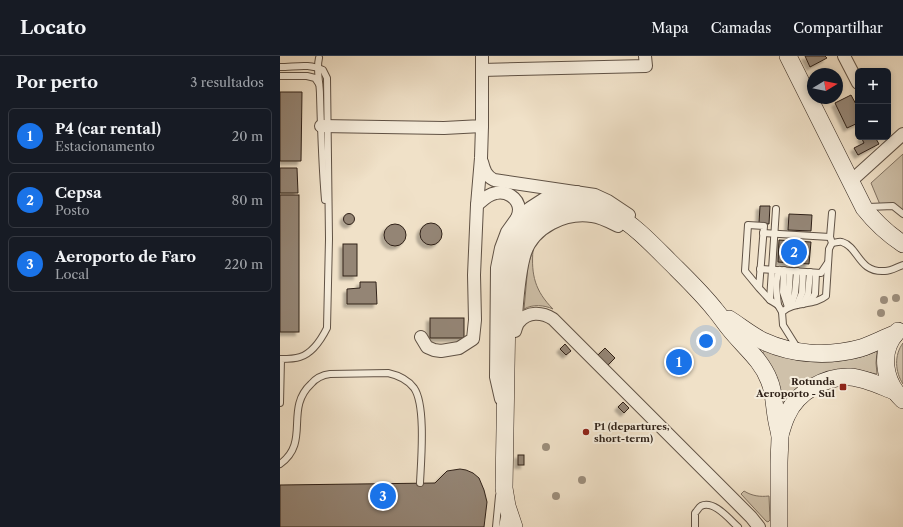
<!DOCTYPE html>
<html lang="pt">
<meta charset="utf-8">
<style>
body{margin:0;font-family:"Libre Caslon Text",serif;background:#242831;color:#f1f3f6}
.controls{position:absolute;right:12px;top:12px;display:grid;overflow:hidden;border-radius:6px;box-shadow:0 2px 6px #0003}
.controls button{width:36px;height:36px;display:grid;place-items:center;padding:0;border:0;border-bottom:1px solid #363941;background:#171b24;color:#f1f3f6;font:20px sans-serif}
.compass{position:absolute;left:527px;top:12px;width:36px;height:36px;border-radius:50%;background:#171b24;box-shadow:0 2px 6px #0003;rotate:80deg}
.you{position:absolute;left:426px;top:285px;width:14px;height:14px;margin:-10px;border:3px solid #fff;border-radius:50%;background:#1a73e8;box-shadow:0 0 0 6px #1a73e833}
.badge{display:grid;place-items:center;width:26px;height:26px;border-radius:50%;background:#1a73e8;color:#fff;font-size:13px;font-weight:700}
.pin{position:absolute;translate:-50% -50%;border:2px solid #fff;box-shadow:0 1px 4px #0006}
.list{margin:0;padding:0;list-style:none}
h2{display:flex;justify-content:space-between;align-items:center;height:52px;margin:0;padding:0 16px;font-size:17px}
h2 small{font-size:13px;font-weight:400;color:#9ea1a6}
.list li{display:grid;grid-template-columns:26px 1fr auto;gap:12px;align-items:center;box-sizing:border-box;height:56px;margin:0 8px 8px;padding:0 8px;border:1px solid #363941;border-radius:6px}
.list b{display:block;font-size:15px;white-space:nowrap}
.list p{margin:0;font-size:13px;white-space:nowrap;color:#9ea1a6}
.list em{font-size:13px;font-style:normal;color:#9ea1a6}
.map{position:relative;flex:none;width:623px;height:471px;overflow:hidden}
header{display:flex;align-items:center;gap:24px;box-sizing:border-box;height:56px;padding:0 20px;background:#171b24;border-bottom:1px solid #363941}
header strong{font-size:19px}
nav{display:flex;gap:22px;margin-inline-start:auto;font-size:14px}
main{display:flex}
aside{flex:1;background:#171b24}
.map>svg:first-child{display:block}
.green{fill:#cfc1aa;stroke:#807262}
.building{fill:#948574;stroke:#302219;filter:url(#shadow)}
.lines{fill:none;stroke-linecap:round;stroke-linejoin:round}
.lane-casing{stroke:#605245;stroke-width:8}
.street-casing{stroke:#605245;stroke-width:14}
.secondary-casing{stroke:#302219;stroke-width:18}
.lane{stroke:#f5ecdb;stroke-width:6}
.street{stroke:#f5ecdb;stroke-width:12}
.secondary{stroke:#f5ecdb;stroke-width:17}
.tree{fill:#9c8e7c}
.poi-dot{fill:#8f2418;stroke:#f5ecdb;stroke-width:1.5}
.labels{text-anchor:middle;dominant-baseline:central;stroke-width:4;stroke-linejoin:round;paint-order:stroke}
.poi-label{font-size:10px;font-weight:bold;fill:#302219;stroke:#f5ecdb;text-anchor:end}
</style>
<header>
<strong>Locato</strong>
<nav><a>Mapa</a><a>Camadas</a><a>Compartilhar</a></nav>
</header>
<main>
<aside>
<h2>Por perto<small>3 resultados</small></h2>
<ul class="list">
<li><span class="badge">1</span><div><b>P4 (car rental)</b><p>Estacionamento</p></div><em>20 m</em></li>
<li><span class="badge">2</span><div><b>Cepsa</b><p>Posto</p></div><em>80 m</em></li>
<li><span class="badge">3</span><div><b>Aeroporto de Faro</b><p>Local</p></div><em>220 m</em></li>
</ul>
</aside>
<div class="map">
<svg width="623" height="471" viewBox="0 0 623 471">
<defs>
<filter id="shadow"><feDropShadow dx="-3.5" dy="3.5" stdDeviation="1" flood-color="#0004"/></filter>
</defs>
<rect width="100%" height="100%" fill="#f0e1c8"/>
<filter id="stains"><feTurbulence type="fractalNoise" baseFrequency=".005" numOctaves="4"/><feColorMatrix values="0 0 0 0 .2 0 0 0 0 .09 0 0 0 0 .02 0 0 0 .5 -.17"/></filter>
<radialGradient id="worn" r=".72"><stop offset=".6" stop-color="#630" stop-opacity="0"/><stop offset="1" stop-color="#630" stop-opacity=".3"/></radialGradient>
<g class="green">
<polygon points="623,98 623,158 613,151 601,151 591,127"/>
<path d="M253 194C251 219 255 235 273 253 264 249 253 248 244 253L248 209Z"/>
<path d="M623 287V328C615 316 614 299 623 287Z"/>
<path d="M485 294C492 296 500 300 508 302 536 309 571 307 597 295L596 307 597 318 575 314 503 350 481 299Z"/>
<path d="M464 435C472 440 480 441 489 440L490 464 488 466 486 465 461 438Z"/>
</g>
<g class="building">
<polygon points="525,0 545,0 547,2 530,11"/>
<polygon points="0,36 22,36 21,105 0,105"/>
<polygon points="571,39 578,52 578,67 567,72 555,47"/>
<polygon points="581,81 595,81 599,88 578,99 574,92 584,87"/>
<polygon points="0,112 17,112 18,137 0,137"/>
<rect x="0" y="139" width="19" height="137"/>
<polygon points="480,150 490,150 489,168 479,167"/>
<circle cx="69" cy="163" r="5.5"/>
<polygon points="509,158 532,159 531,175 508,174"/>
<circle cx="151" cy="178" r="11"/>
<circle cx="115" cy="179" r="11"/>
<polygon points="499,184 531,186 529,208 498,206"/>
<rect x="63" y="188" width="14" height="32"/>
<polygon points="80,226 96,226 97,248 67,248 67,233 80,232"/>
<rect x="150" y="262" width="34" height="20"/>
<polygon points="285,288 291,295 286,299 280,293"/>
<polygon points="325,292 335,302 328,309 318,299"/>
<polygon points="343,346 349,352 344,357 338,351"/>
<rect x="238" y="399" width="6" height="10"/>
<polygon points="180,413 186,414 193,417 199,422 204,434 207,446 204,471 0,471 0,429 155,427 167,415"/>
</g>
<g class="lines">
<defs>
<g id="lane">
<path d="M39 2C36 14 40 26 40 39 41 74 42 109 45 144"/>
<path d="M0 11C15 11 29 7 43 14L47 22 49 183 47 272C41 284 33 297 20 301 14 303 6 303 1 303L0 347"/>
<polyline points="0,20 27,20 35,22 39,28"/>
<polyline points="588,151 613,150 623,158"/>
<polyline points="496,153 490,244 498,249 502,256"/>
<polyline points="483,177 550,181"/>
<path d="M552 187C555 187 559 185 562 186 579 191 578 217 605 215 611 215 617 211 623 209"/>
<polyline points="480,213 541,217 547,208"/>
<polyline points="504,214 503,236 508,251"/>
<polyline points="479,232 465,215 468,169 484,170 479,232 490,244"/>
<polyline points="529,246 535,238 536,217"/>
<polyline points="508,247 510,215"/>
<polyline points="523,248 528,238 530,216"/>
<path d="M498 249C497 239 494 223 500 214"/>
<polyline points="517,249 522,237 523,216"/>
<polyline points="511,250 515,237 517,215"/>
<path d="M518 293 503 269 502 256C514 245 534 250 546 240L549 193 552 187 550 181 552 157"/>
<path d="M0 408C31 386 4 353 31 328 36 322 42 319 50 318L108 317C117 319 128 324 134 332 146 349 141 405 140 427"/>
<polyline points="216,471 219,440"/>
<polyline points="222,471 225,457"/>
<path d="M415 471V457C417 455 419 451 421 450 434 444 449 463 458 471"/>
</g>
<g id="street">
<polyline points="564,0 578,27"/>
<polyline points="202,14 366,10 365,0"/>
<polyline points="41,70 164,72 202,70 202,0"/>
<path d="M202 106C204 114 206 120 214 124L315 139 328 145 349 159"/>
<polyline points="571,125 623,78"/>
<path d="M197 149C203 144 208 138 216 137 226 135 238 141 239 153 239 155 238 160 237 162"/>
<path d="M235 273C237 250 238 219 245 197 254 171 285 156 312 160 321 161 330 166 338 170"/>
<path d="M235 275C236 272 237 268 239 266 248 255 262 256 273 263L471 461 479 471"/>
<polyline points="141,281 147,291 154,294 161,295 179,292 193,283 195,264 194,219 197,149 201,102 202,70"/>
<polyline points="221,343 216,321 217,212 221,192 227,176 237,162 250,152 264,143 275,139 297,136"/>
</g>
<g id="secondary">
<path d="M508 0 584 152C595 166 608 178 623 188"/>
<path d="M449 263C460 270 471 279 483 285 513 299 549 301 581 292 593 288 604 282 615 278"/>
<path d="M618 275C598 295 604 326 623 344"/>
<path d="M500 379C502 372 504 365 507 359 517 336 545 320 570 321 585 322 601 330 614 335"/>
<path d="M234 471 227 450 224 432 227 253C228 215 229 172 270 155 322 134 355 171 389 205 405 221 422 237 436 255 441 261 445 267 449 272 463 290 481 303 489 324 494 335 494 348 496 360 497 367 499 374 500 380 500 389 499 399 499 408 499 429 499 450 499 471"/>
</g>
</defs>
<use href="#lane" class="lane-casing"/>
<use href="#street" class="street-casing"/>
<use href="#secondary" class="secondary-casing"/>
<use href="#lane" class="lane"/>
<use href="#street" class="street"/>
<use href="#secondary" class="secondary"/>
</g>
<g class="tree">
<circle cx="616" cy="242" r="4"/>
<circle cx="604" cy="244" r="4"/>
<circle cx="601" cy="257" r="4"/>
<circle cx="266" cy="391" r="4"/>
<circle cx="302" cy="424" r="4"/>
<circle cx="276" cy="440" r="4"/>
</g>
<g class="poi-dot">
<rect x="559" y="327" width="8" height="8" rx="2"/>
<circle cx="306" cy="376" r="4"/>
</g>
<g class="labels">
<g class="poi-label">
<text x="555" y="325">Rotunda<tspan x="555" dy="12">Aeroporto - Sul</tspan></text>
<text x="314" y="370" text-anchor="start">P1 (departures,<tspan x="314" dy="12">short-term)</tspan></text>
</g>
</g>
<rect width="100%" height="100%" filter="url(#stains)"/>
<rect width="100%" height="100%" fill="url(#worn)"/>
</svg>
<div class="controls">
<button>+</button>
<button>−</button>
</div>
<svg class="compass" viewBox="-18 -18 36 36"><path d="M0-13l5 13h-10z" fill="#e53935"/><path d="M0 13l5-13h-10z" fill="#9ea1a6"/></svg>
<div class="you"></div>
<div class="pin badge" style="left:399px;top:306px">1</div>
<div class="pin badge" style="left:514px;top:196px">2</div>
<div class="pin badge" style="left:103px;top:440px">3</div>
</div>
</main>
